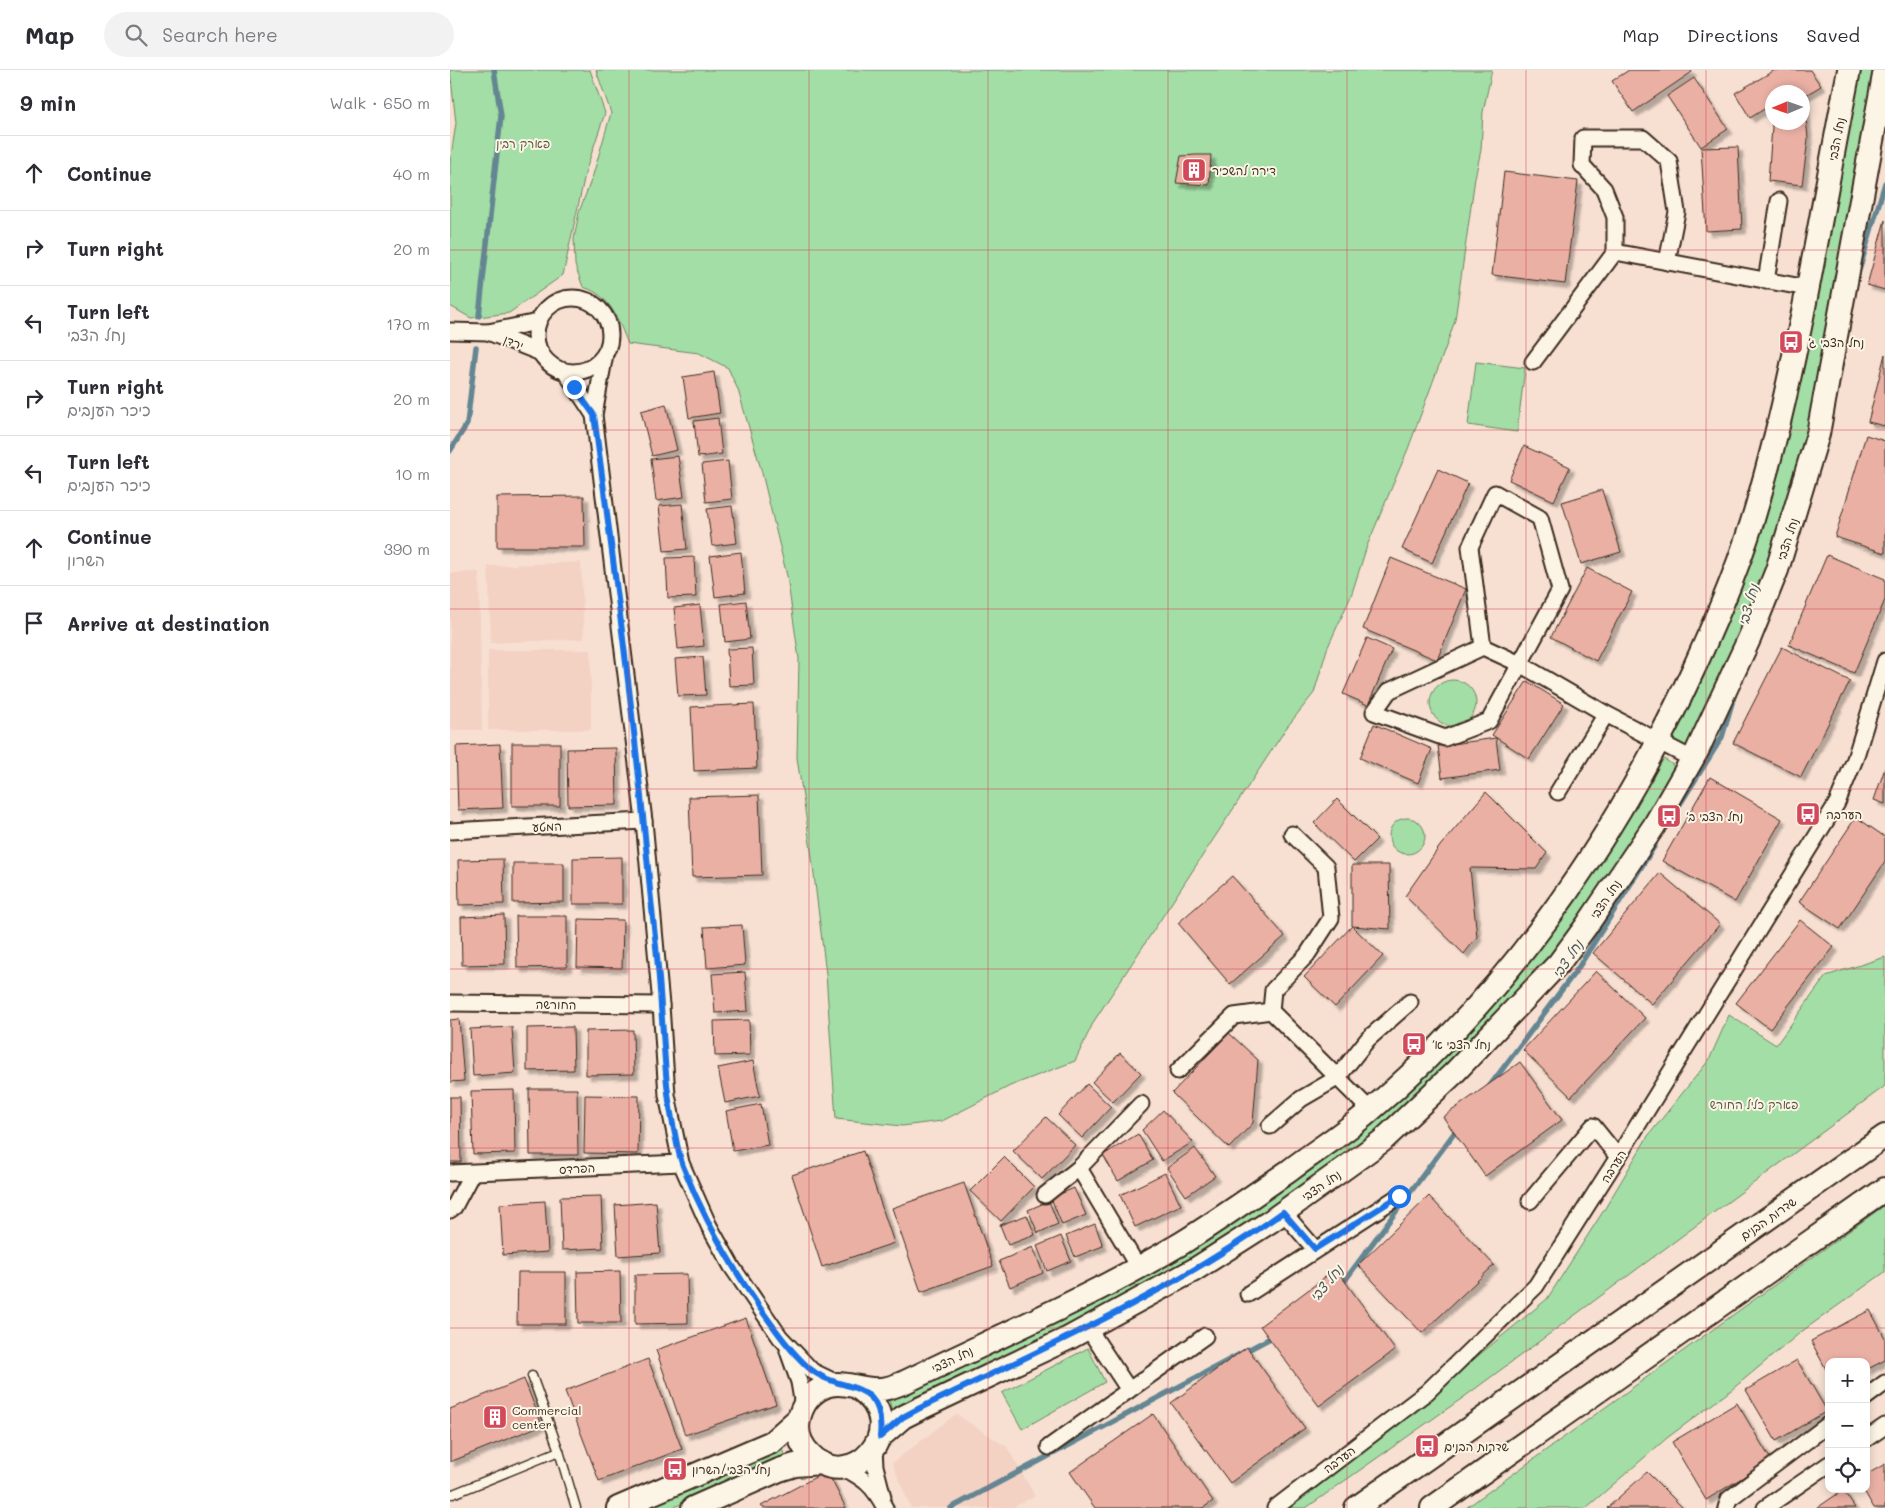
<!DOCTYPE html>
<meta charset="utf-8">
<style>
body{margin:0;font-family:Mali,"Playpen Sans Hebrew",sans-serif;background:#f2f2f3;color:#2b2b33}
.controls{position:absolute;right:15px;bottom:15px;display:grid;overflow:hidden;border-radius:10px;box-shadow:0 2px 8px #0003}
.controls button{width:45px;height:45px;display:grid;place-items:center;padding:0;border:0;border-bottom:1px solid #e1e1e2;background:#fff;color:#2b2b33;font:25px sans-serif}
.compass{position:absolute;left:1315px;top:15px;width:45px;height:45px;border-radius:50%;background:#fff;box-shadow:0 2px 8px #0003;rotate:268deg}
.stop{position:absolute;width:15px;height:15px;margin:-11px;border:4px solid #1a73e8;border-radius:50%;background:#fff}
.stop.end{background:#1a73e8;border-color:#fff;box-shadow:0 1px 5px #0008}
.list{margin:0;padding:0;list-style:none}
h2{display:flex;justify-content:space-between;align-items:center;height:65px;margin:0;padding:0 20px;font-size:21px}
h2 small{font-size:16px;font-weight:400;color:#7c7c81}
.list li{display:grid;grid-template-columns:32px 1fr auto;gap:15px;align-items:center;box-sizing:border-box;height:75px;padding:0 20px;border-top:1px solid #e1e1e2}
.list b{display:block;font-size:19px;white-space:nowrap}
.list p{margin:0;font-size:16px;white-space:nowrap;color:#7c7c81}
.list em{font-size:16px;font-style:normal;color:#7c7c81}
.icon{flex:none;width:28px;height:28px;fill:none;stroke:currentColor;stroke-width:2;stroke-linecap:round;stroke-linejoin:round}
.map{position:relative;flex:none;width:1435px;height:1438px;overflow:hidden}
header{display:flex;align-items:center;gap:30px;box-sizing:border-box;height:70px;padding:0 25px;background:#fff;border-bottom:1px solid #e1e1e2}
header strong{font-size:24px}
nav{display:flex;gap:28px;margin-inline-start:auto;font-size:18px}
.search{width:350px;height:45px;background:#f2f2f3;display:flex;align-items:center;gap:12px;box-sizing:border-box;padding:0 18px;border-radius:28px;color:#7c7c81;font-size:19px}
main{display:flex}
aside{flex:1;background:#fff}
.map>svg:first-child{display:block}
.built{fill:#f3d2c4}
.green{fill:#a2dea5;stroke:#6e8462}
.lines{fill:none;stroke-linecap:round;stroke-linejoin:round}
.stream{stroke:#648692;stroke-width:5.5}
.building{fill:#eab0a4;stroke:#3b2a1e;fill-rule:evenodd;filter:url(#shadow)}
.lane-casing{stroke:#3b2a1e;stroke-width:11}
.street-casing{stroke:#3b2a1e;stroke-width:19}
.secondary-casing{stroke:#3b2a1e;stroke-width:26}
.lane{stroke:#fcf5e5;stroke-width:8}
.street{stroke:#fcf5e5;stroke-width:15}
.secondary{stroke:#fcf5e5;stroke-width:22}
.route{stroke:#1a73e8;stroke-width:6}
.grid{fill:none;stroke:#d1495b;stroke-width:1;stroke-opacity:0.55}
.labels{text-anchor:middle;dominant-baseline:central;stroke-width:4;stroke-linejoin:round;paint-order:stroke}
.street-label{font-size:12px;fill:#3b2a1e;stroke:#fcf5e5}
.park-label{font-size:12px;fill:#555740;stroke:#fcf5e5}
.poi-label{font-size:12px;fill:#3b2a1e;stroke:#fcf5e5;text-anchor:start}
.water-label{font-size:14px;font-style:italic;fill:#4f5858;stroke:#fcf5e5}
</style>
<header>
<strong>Map</strong>
<div class="search"><svg class="icon" aria-label="search" viewBox="0 0 24 24"><circle cx="10" cy="10" r="6"/><path d="M15 15l6 6"/></svg>Search here</div>
<nav><a>Map</a><a>Directions</a><a>Saved</a></nav>
</header>
<main>
<aside>
<h2>9 min<small>Walk · 650 m</small></h2>
<ul class="list">
<li><svg class="icon" aria-label="ahead" viewBox="0 0 24 24"><path d="M12 20V5M6 11l6-6 6 6"/></svg><div><b>Continue</b></div><em>40 m</em></li>
<li><svg class="icon" aria-label="right" viewBox="0 0 24 24"><path d="M7 20v-9h11M14 6l5 5-5 5"/></svg><div><b>Turn right</b></div><em>20 m</em></li>
<li><svg class="icon" aria-label="left" viewBox="0 0 24 24"><path d="M17 20v-9H6M10 6l-5 5 5 5"/></svg><div><b>Turn left</b><p>נחל הצבי</p></div><em>170 m</em></li>
<li><svg class="icon" aria-label="right" viewBox="0 0 24 24"><path d="M7 20v-9h11M14 6l5 5-5 5"/></svg><div><b>Turn right</b><p>כיכר הענבים</p></div><em>20 m</em></li>
<li><svg class="icon" aria-label="left" viewBox="0 0 24 24"><path d="M17 20v-9H6M10 6l-5 5 5 5"/></svg><div><b>Turn left</b><p>כיכר הענבים</p></div><em>10 m</em></li>
<li><svg class="icon" aria-label="ahead" viewBox="0 0 24 24"><path d="M12 20V5M6 11l6-6 6 6"/></svg><div><b>Continue</b><p>השרון</p></div><em>390 m</em></li>
<li><svg class="icon" aria-label="arrive" viewBox="0 0 24 24"><path d="M6 21V4h12l-3 4 3 4H6"/></svg><div><b>Arrive at destination</b></div></li>
</ul>
</aside>
<div class="map">
<svg width="1435" height="1438" viewBox="0 0 1435 1438">
<defs>
<filter id="shadow"><feDropShadow dx="4.5" dy="4.5" stdDeviation="1" flood-color="#0004"/></filter>
</defs>
<rect width="100%" height="100%" fill="#f7e0d2"/>
<filter id="ink" filterUnits="userSpaceOnUse"><feTurbulence type="fractalNoise" baseFrequency=".02" numOctaves="2"/><feDisplacementMap in="SourceGraphic" scale="10" xChannelSelector="R" yChannelSelector="G"/><feConvolveMatrix kernelMatrix="1 2 1 2 8 2 1 2 1" color-interpolation-filters="sRGB"/></filter>
<g filter="url(#ink)">
<g class="built">
<polygon points="131,492 134,569 41,573 38,496"/>
<polygon points="29,502 32,660 0,660 0,503"/>
<rect x="38" y="580" width="103" height="80"/>
<polygon points="506,1344 557,1377 585,1426 562,1438 461,1438 442,1393"/>
</g>
<g class="green">
<polygon points="0,0 140,0 155,43 136,100 113,205 59,243 21,248 0,236 0,93 6,53"/>
<path d="M146 0H1042L1033 42 1031 80 1025 108 1005 250 998 271 958 379 917 476 901 526 877 579 864 623 837 657 644 951 625 991 560 1016 492 1051 452 1056 386 1049 376 904 361 780 347 688 349 589 337 506 311 399 288 320 278 298 249 283 178 274C168 250 161 225 133 217L125 195 124 169 129 142 143 105 161 43Z"/>
<polygon points="1403,0 1432,0 1339,455 1244,680 1217,666 1302,464"/>
<polygon points="1026,292 1075,298 1067,362 1018,355"/>
<circle cx="1003" cy="633" r="23"/>
<polygon points="1207,684 1233,702 1137,851 962,1042 781,1174 443,1344 437,1323 704,1192 989,981"/>
<circle cx="957" cy="766" r="18"/>
<polygon points="1435,887 1435,1016 1014,1327 856,1438 828,1438 1001,1308 1097,1229 1154,1140 1198,1066 1259,990 1279,945 1326,975 1376,906"/>
<polygon points="1435,1135 1435,1202 1351,1262 1280,1321 1217,1368 1136,1438 1016,1438"/>
<polygon points="638,1278 655,1312 572,1359 552,1323"/>
<polygon points="330,1377 337,1388 222,1438 195,1438"/>
</g>
<g class="lines">
<g class="stream">
<polyline points="1408,204 1435,113"/>
<polyline points="29,246 51,46 44,0"/>
<polyline points="0,381 17,354 26,277"/>
<polyline points="1220,750 1272,667 1284,626"/>
<polyline points="1039,1017 1128,898 1205,775"/>
<polyline points="890,1217 1008,1058"/>
<polyline points="501,1438 826,1265"/>
</g>
</g>
<g class="building">
<polygon points="1179,0 1241,0 1242,2 1183,42 1162,11"/>
<path d="M1325 0H1360L1371 16 1354 26 1358 69 1352 115 1318 111 1322 57 1319 36 1300 48 1285 23ZM1322 22H1352V52H1322Z"/>
<polygon points="1244,8 1278,59 1251,77 1217,26"/>
<polygon points="1288,77 1292,159 1256,161 1251,78"/>
<polygon points="746,85 761,85 759,115 726,113 731,86"/>
<polygon points="1054,102 1128,111 1115,214 1042,205"/>
<polygon points="1435,150 1435,220 1417,215"/>
<polygon points="1435,284 1435,356 1418,352"/>
<polygon points="264,302 270,343 239,348 233,307"/>
<polygon points="216,334 227,380 202,386 191,341"/>
<polygon points="268,348 272,384 248,387 244,351"/>
<polygon points="1416,365 1435,371 1435,483 1385,467"/>
<polygon points="1074,376 1120,397 1104,431 1059,410"/>
<polygon points="228,386 234,427 206,431 201,389"/>
<polygon points="278,391 282,429 256,432 252,394"/>
<polygon points="988,399 1018,413 982,493 952,479"/>
<polygon points="1152,420 1171,482 1131,494 1112,432"/>
<polygon points="134,426 135,477 47,477 47,427"/>
<polygon points="232,434 237,479 214,481 209,436"/>
<polygon points="282,436 287,473 262,476 257,439"/>
<polygon points="291,482 295,523 265,527 260,486"/>
<polygon points="1377,485 1435,509 1435,530 1404,603 1339,575"/>
<polygon points="244,487 246,527 218,528 216,488"/>
<polygon points="941,488 1016,519 987,590 913,559"/>
<polygon points="1137,498 1182,522 1146,591 1101,567"/>
<polygon points="296,531 300,569 275,572 271,534"/>
<polygon points="250,535 254,576 228,579 224,538"/>
<polygon points="917,568 942,579 918,635 893,624"/>
<polygon points="1332,577 1400,611 1351,707 1283,673"/>
<polygon points="302,578 304,615 279,616 277,579"/>
<polygon points="253,587 256,625 228,626 225,589"/>
<polygon points="1077,611 1114,634 1079,689 1042,665"/>
<polygon points="304,634 307,698 244,701 241,637"/>
<polygon points="924,654 982,679 968,713 910,688"/>
<polygon points="1046,668 1050,700 992,708 988,676"/>
<rect x="62" y="673" width="48" height="63"/>
<polygon points="50,674 53,738 8,740 6,676"/>
<polygon points="166,678 167,735 118,736 117,679"/>
<polygon points="1435,698 1435,734 1424,730"/>
<polygon points="1260,707 1332,749 1285,832 1212,791"/>
<polygon points="1036,722 1097,783 1086,799 1020,798 1027,867 1014,884 955,826 990,776"/>
<polygon points="309,725 312,805 242,807 239,727"/>
<polygon points="887,729 927,769 904,792 864,753"/>
<polygon points="1406,747 1435,767 1435,792 1390,859 1349,832"/>
<polygon points="172,787 172,834 123,834 123,788"/>
<polygon points="53,789 54,834 9,835 8,790"/>
<polygon points="63,793 114,793 114,832 63,833"/>
<polygon points="902,795 939,795 940,859 902,856"/>
<polygon points="1210,803 1270,854 1202,934 1143,883"/>
<polygon points="782,806 835,866 780,914 728,853"/>
<polygon points="54,845 55,894 12,895 11,847"/>
<polygon points="66,846 117,846 117,897 67,898"/>
<polygon points="128,849 173,850 172,898 127,897"/>
<polygon points="1350,850 1384,877 1320,959 1286,933"/>
<polygon points="292,855 295,895 257,898 254,857"/>
<polygon points="902,856 933,886 885,937 854,907"/>
<polygon points="1146,901 1195,948 1121,1027 1073,980"/>
<polygon points="295,902 298,941 265,943 262,904"/>
<polygon points="9,949 14,1011 0,1012 0,950"/>
<polygon points="299,950 300,985 265,986 264,951"/>
<polygon points="62,957 65,1003 23,1006 20,959"/>
<polygon points="123,957 124,1000 77,1001 77,958"/>
<polygon points="183,960 184,1004 136,1005 136,961"/>
<polygon points="779,963 808,990 803,1053 779,1078 722,1023"/>
<polygon points="670,983 691,1003 663,1032 642,1012"/>
<polygon points="303,991 310,1026 275,1033 268,998"/>
<polygon points="1070,992 1112,1050 1035,1106 993,1047"/>
<polygon points="637,1014 661,1037 632,1068 608,1045"/>
<polygon points="79,1019 127,1019 128,1085 80,1085"/>
<polygon points="64,1020 65,1083 23,1084 21,1021"/>
<polygon points="135,1025 189,1026 188,1084 134,1083"/>
<polygon points="0,1027 10,1027 11,1092 0,1092"/>
<polygon points="311,1034 318,1075 283,1081 276,1041"/>
<polygon points="713,1040 743,1072 712,1091 692,1060"/>
<polygon points="596,1047 625,1075 592,1109 563,1081"/>
<polygon points="688,1064 703,1090 668,1111 653,1085"/>
<polygon points="745,1078 765,1106 736,1126 717,1098"/>
<polygon points="413,1081 444,1173 372,1197 342,1105"/>
<polygon points="554,1087 584,1117 551,1151 520,1121"/>
<polygon points="715,1103 731,1135 685,1157 670,1125"/>
<polygon points="514,1113 543,1196 471,1222 442,1138"/>
<polygon points="624,1118 636,1145 612,1155 601,1128"/>
<polygon points="151,1126 153,1178 112,1180 110,1127"/>
<polygon points="979,1126 1044,1195 972,1263 908,1195"/>
<polygon points="95,1131 98,1182 53,1185 50,1134"/>
<polygon points="599,1131 608,1154 588,1163 578,1140"/>
<polygon points="206,1132 210,1183 168,1186 165,1135"/>
<polygon points="577,1145 585,1165 558,1175 550,1155"/>
<polygon points="645,1154 653,1176 625,1187 616,1166"/>
<polygon points="611,1166 621,1191 597,1201 587,1176"/>
<polygon points="583,1177 593,1203 560,1217 549,1191"/>
<polygon points="886,1199 945,1280 869,1336 810,1256"/>
<polygon points="170,1201 171,1253 128,1253 127,1202"/>
<polygon points="68,1202 116,1202 116,1254 67,1254"/>
<polygon points="237,1204 238,1253 185,1254 185,1205"/>
<polygon points="1420,1240 1435,1268 1435,1290 1416,1300 1416,1292 1379,1292 1379,1305 1361,1271"/>
<polygon points="296,1248 326,1334 235,1365 206,1280"/>
<polygon points="797,1277 855,1358 780,1413 721,1333"/>
<polygon points="198,1289 232,1379 149,1411 115,1321"/>
<polygon points="1347,1290 1377,1341 1326,1371 1296,1320"/>
<polygon points="74,1309 92,1355 0,1392 0,1339"/>
<polygon points="1287,1333 1321,1390 1256,1430 1222,1372"/>
<polygon points="703,1344 763,1431 753,1438 645,1438 620,1402"/>
<polygon points="1435,1394 1435,1438 1424,1438 1413,1419 1416,1419 1416,1405"/>
<polygon points="377,1401 396,1438 313,1438 311,1436"/>
<polygon points="1197,1402 1233,1438 1157,1438"/>
<polygon points="1393,1420 1405,1438 1367,1438"/>
</g>
<g class="lines">
<defs>
<g id="lane">
<polyline points="82,1306 109,1381 126,1438"/>
<polyline points="3,1424 109,1381"/>
</g>
<g id="street">
<polyline points="1165,182 1357,218"/>
<polyline points="1316,211 1329,131"/>
<circle cx="123" cy="265" r="37"/>
<polyline points="0,261 38,262 88,252"/>
<polyline points="38,262 91,283"/>
<polyline points="155,284 144,345 194,751 211,935 217,1025 231,1093 259,1156 282,1197 330,1267 362,1301 389,1314"/>
<polyline points="1083,292 1165,182 1165,147 1154,119 1132,95 1133,68 1193,68 1219,91 1227,142 1217,192"/>
<polyline points="115,301 144,345"/>
<polyline points="1033,577 1020,477 1045,423 1090,448 1110,520 1039,651 995,668 924,642 939,621 1033,577 1070,594 1156,644 1242,689"/>
<polyline points="1108,722 1156,644"/>
<polyline points="0,761 194,751"/>
<polyline points="842,764 876,797 881,848 857,885 823,920 821,941 921,1041"/>
<polyline points="0,933 211,935"/>
<polyline points="728,1001 784,946 821,941"/>
<polyline points="820,1056 851,1029 887,1008 918,969 960,932"/>
<polyline points="629,1098 688,1197"/>
<polyline points="0,1103 231,1093"/>
<polyline points="595,1125 629,1098 691,1034"/>
<polyline points="1080,1131 1143,1056 1168,1087"/>
<polyline points="0,1140 4,1137 22,1103"/>
<polyline points="833,1142 865,1179"/>
<polyline points="798,1224 949,1126"/>
<polyline points="638,1258 679,1320"/>
<polyline points="338,1281 349,1312 353,1336"/>
<polyline points="1416,1327 1435,1313"/>
<polyline points="1416,1369 1435,1356"/>
<polyline points="599,1377 755,1266"/>
<polyline points="424,1379 425,1396 433,1427"/>
<path d="M392 1397C415 1409 423 1415 435 1438"/>
<polyline points="825,1438 977,1322 1086,1216 1168,1087 1387,733 1405,689 1435,591"/>
<polyline points="1276,1438 1279,1429 1379,1354"/>
<polyline points="1315,1438 1379,1394"/>
</g>
<g id="secondary">
<path d="M408 1318C466 1358 399 1427 360 1384 353 1377 348 1367 348 1357 349 1341 356 1327 370 1319 389 1307 409 1321 430 1319 439 1319 447 1315 455 1312 548 1267 643 1226 732 1173 769 1150 804 1125 839 1101 864 1082 891 1065 915 1045 1059 924 1166 768 1244 598 1270 541 1295 482 1311 421 1350 283 1371 140 1399 0"/>
<polyline points="430,1367 453,1347 469,1339 619,1268 744,1200 821,1151 899,1095 932,1071 1004,1003 1109,893 1137,855 1204,756 1247,681 1300,567 1327,500 1368,364 1435,0"/>
<polyline points="168,1438 322,1372 349,1348"/>
<polyline points="243,1438 329,1400 345,1395 372,1393"/>
<polyline points="906,1438 1435,1066"/>
<polyline points="982,1438 1435,1119"/>
</g>
</defs>
<use href="#lane" class="lane-casing"/>
<use href="#street" class="street-casing"/>
<use href="#secondary" class="secondary-casing"/>
<use href="#lane" class="lane"/>
<use href="#street" class="street"/>
<use href="#secondary" class="secondary"/>
</g>
</g>
<g class="lines" filter="url(#ink)">
<path class="route" d="M124 317 144 345C165 503 186 661 200 820 204 859 209 898 211 937 215 982 215 1020 225 1064 227 1075 229 1086 233 1096 253 1147 279 1193 310 1238 325 1259 340 1281 359 1298 390 1325 436 1305 430 1367L453 1347 468 1339C593 1279 720 1223 833 1142L865 1179 949 1126"/>
</g>
<path class="grid" d="M179 0V1438M359 0V1438M538 0V1438M718 0V1438M897 0V1438M1076 0V1438M1256 0V1438M0 180H1435M0 360H1435M0 539H1435M0 719H1435M0 899H1435M0 1078H1435M0 1258H1435"/>
<defs>
<symbol id="building-square" viewBox="-11 -11 22 22"><rect x="-9" y="-9" width="18" height="18" rx="4" fill="#d1495b" stroke="#fcf5e5"/><path d="M-4-6H4V6H1V3H-1V6H-4ZM-2.5-4.3h1.7v1.8h-1.7ZM.8-4.3h1.7v1.8H.8ZM-2.5-1h1.7V.8h-1.7ZM.8-1h1.7V.8H.8Z" fill="#fff"/></symbol>
<symbol id="bus-square" viewBox="-11 -11 22 22"><rect x="-9" y="-9" width="18" height="18" rx="4" fill="#d1495b" stroke="#fcf5e5"/><path d="M-5-6H5V4H4V6H2V4H-2V6H-4V4H-5ZM-3.5-4V0h7V-4ZM-3.5 1.2v1.5H-2V1.2ZM2 1.2v1.5H3.5V1.2Z" fill="#fff"/></symbol>
</defs>
<g fill-rule="evenodd">
<use href="#building-square" x="730" y="86" width="28" height="28"/>
<use href="#bus-square" x="1327" y="258" width="28" height="28"/>
<use href="#bus-square" x="1344" y="730" width="28" height="28"/>
<use href="#bus-square" x="1205" y="732" width="28" height="28"/>
<use href="#bus-square" x="950" y="960" width="28" height="28"/>
<use href="#building-square" x="31" y="1333" width="28" height="28"/>
<use href="#bus-square" x="963" y="1362" width="28" height="28"/>
<use href="#bus-square" x="211" y="1385" width="28" height="28"/>
</g>
<g class="labels">
<g class="street-label">
<text transform="translate(1386 69) rotate(-79)">נחל הצבי</text>
<text transform="translate(64 272) rotate(22)">ירדן</text>
<text transform="translate(1337 469) rotate(-72)">נחל הצבי</text>
<text transform="translate(97 756) rotate(-3)">המטע</text>
<text transform="translate(1155 829) rotate(-56)">נחל הצבי</text>
<text transform="translate(106 934) rotate(1)">החורשה</text>
<text transform="translate(1163 1096) rotate(-58)">הערבה</text>
<text transform="translate(127 1098) rotate(-3)">הפרדס</text>
<text transform="translate(871 1115) rotate(-35)">נחל הצבי</text>
<text transform="translate(1318 1148) rotate(-35)">שדרות הבנים</text>
<text transform="translate(502 1289) rotate(-26)">נחל הצבי</text>
<text transform="translate(889 1389) rotate(-37)">הערבה</text>
</g>
<g class="park-label">
<text x="73" y="73">פארק רבין</text>
<text x="1304" y="1034">פארק כליל החורש</text>
</g>
<g class="poi-label">
<text x="762" y="100">דירה להשכיר</text>
<text x="1358" y="272">נחל הצבי ג׳</text>
<text x="1376" y="744">הערבה</text>
<text x="1236" y="746">נחל הצבי ב׳</text>
<text x="982" y="974">נחל הצבי א׳</text>
<text x="62" y="1340">Commercial<tspan x="62" dy="14">center</tspan></text>
<text x="994" y="1376">שדרות הבנים</text>
<text x="242" y="1399">נחל הצבי/השרון</text>
</g>
<g class="water-label">
<text transform="translate(1298 535) rotate(-74)">נחל צבי</text>
<text transform="translate(1117 889) rotate(-56)">נחל צבי</text>
<text transform="translate(876 1213) rotate(-50)">נחל צבי</text>
</g>
</g>
</svg>
<div class="controls">
<button>+</button>
<button>−</button>
<button><svg class="icon" aria-label="locate" viewBox="0 0 24 24"><circle cx="12" cy="12" r="6"/><path d="M12 2v4M12 18v4M2 12h4M18 12h4"/></svg></button>
</div>
<svg class="compass" viewBox="-18 -18 36 36"><path d="M0-13l5 13h-10z" fill="#e53935"/><path d="M0 13l5-13h-10z" fill="#7c7c81"/></svg>
<div class="stop" style="left:949px;top:1126px"></div>
<div class="stop end" style="left:124px;top:317px"></div>
</div>
</main>
